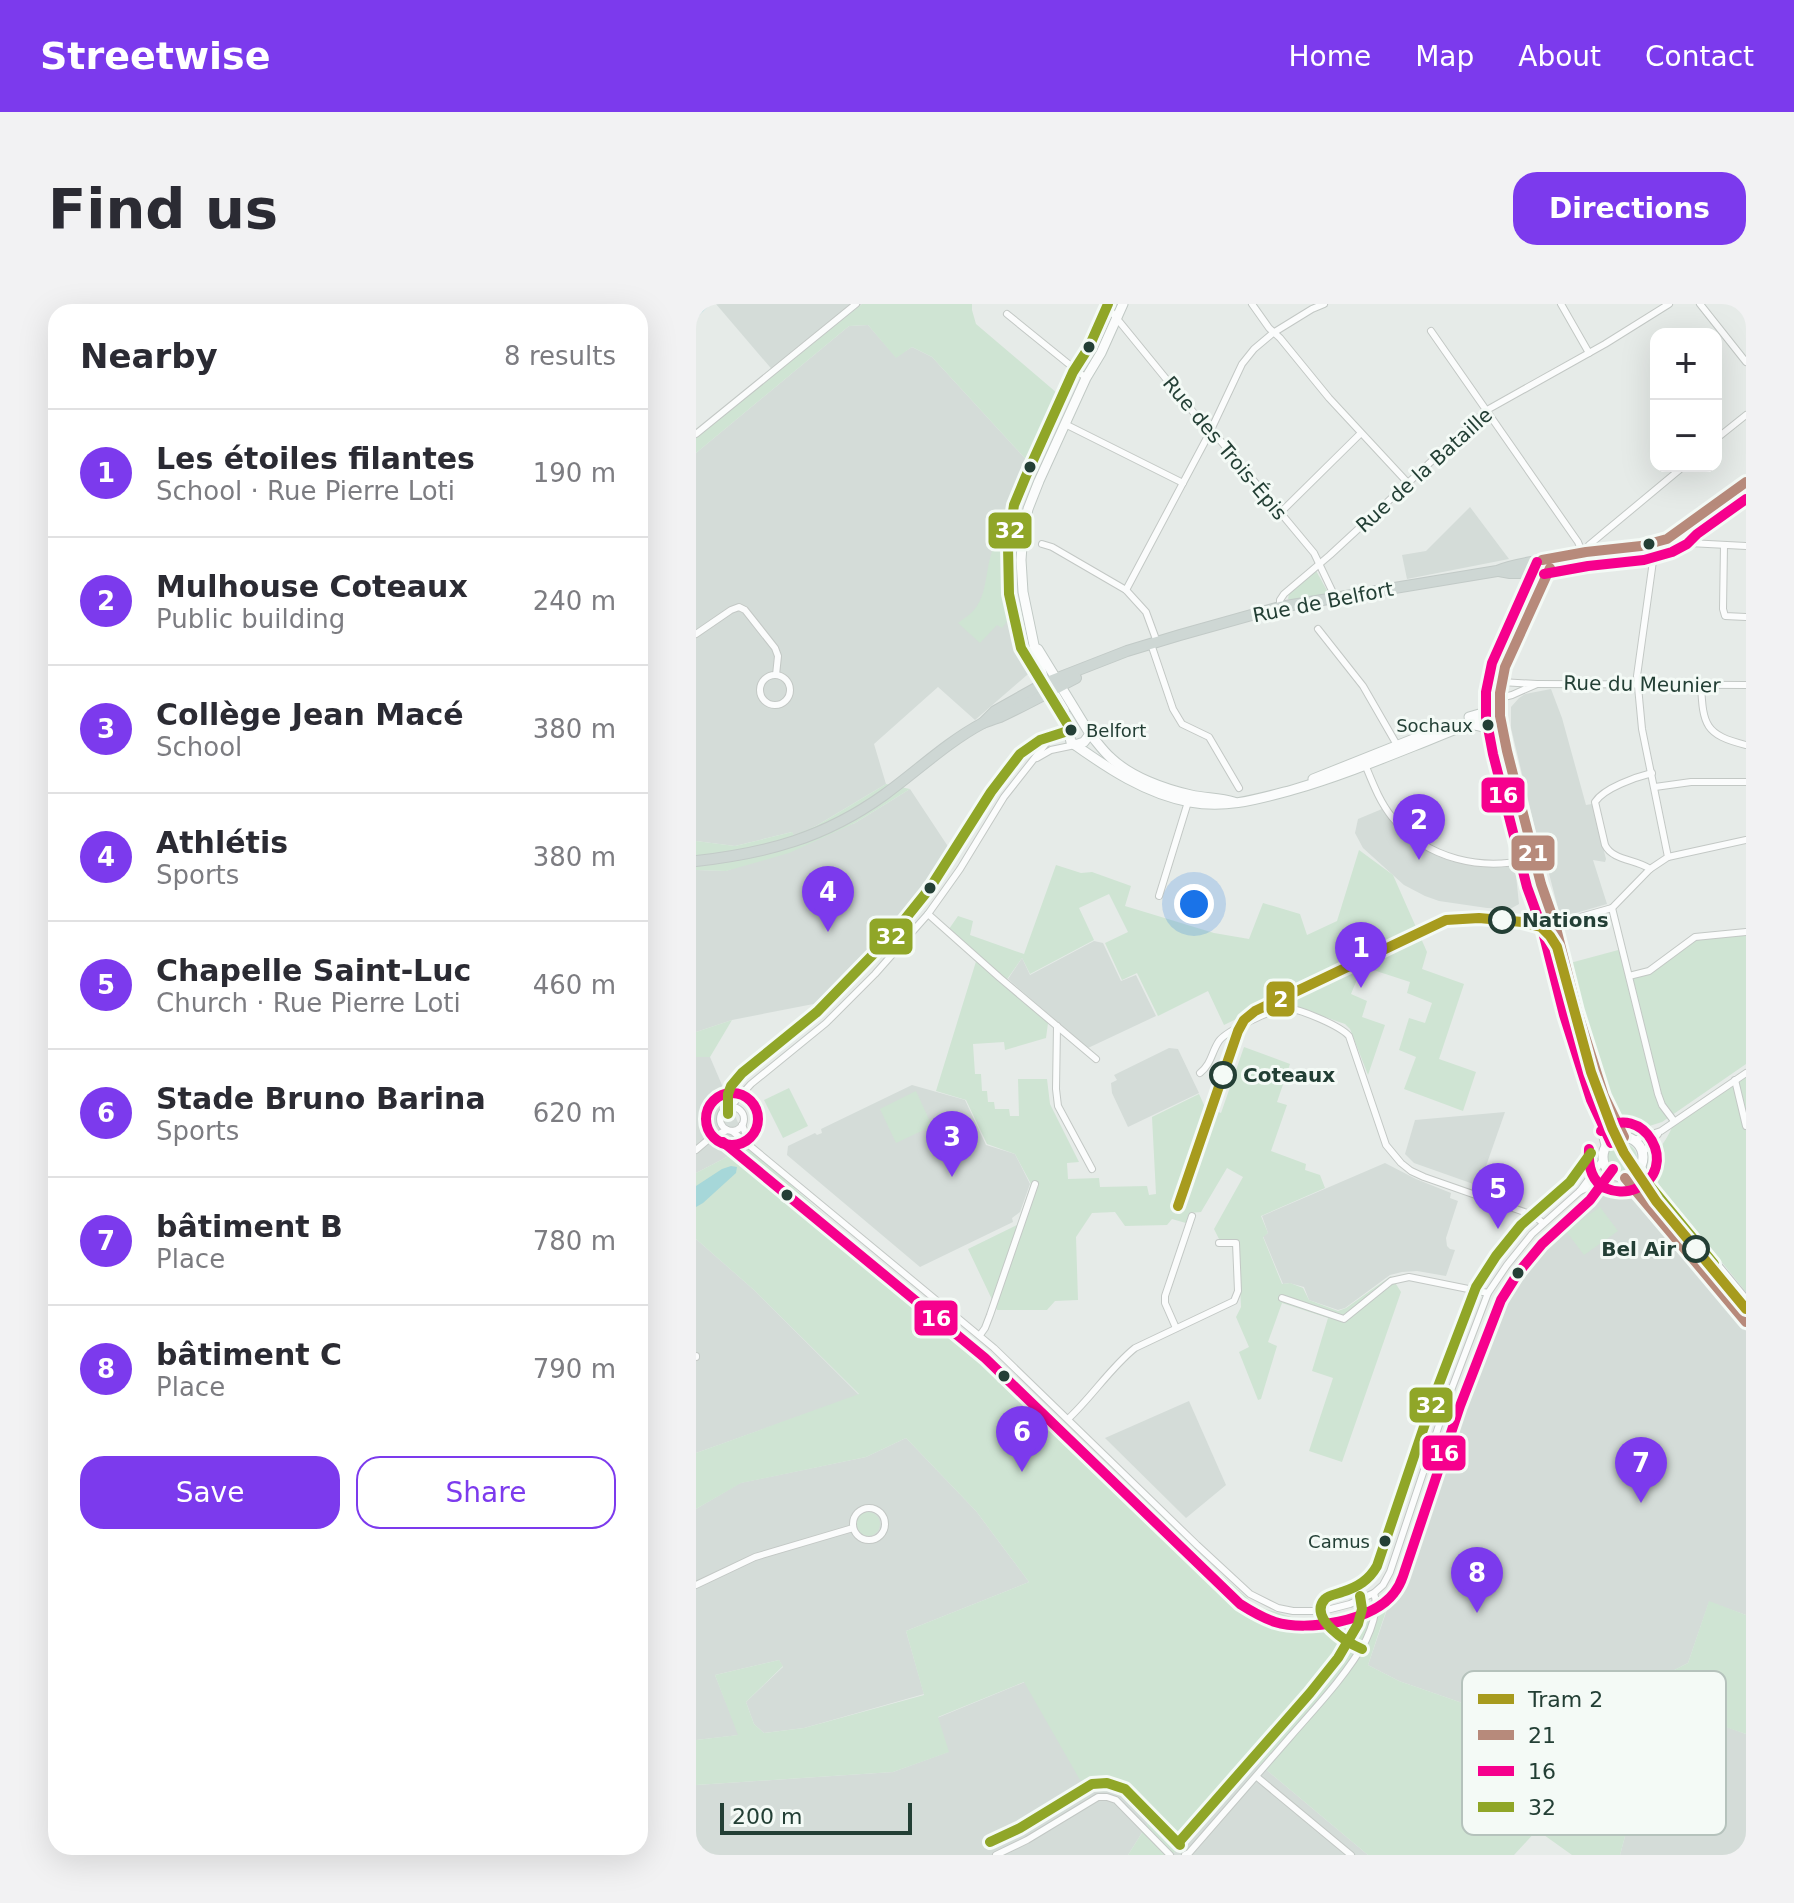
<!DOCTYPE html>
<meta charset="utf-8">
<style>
body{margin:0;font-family:"DejaVu Sans",sans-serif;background:#f2f2f3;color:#2b2b33}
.controls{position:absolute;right:24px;top:24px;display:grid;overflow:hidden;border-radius:16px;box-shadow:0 8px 32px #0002}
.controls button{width:72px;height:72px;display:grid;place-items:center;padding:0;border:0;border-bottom:2px solid #e1e1e2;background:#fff;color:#2b2b33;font:40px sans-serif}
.scale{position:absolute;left:24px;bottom:20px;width:192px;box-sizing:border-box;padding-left:8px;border:4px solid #233f35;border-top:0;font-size:22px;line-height:28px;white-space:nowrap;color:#233f35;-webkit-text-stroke:6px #f4faf6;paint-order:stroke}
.you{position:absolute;left:498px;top:600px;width:28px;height:28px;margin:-20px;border:6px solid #fff;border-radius:50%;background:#1a73e8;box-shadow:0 0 0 12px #1a73e833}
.badge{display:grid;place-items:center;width:52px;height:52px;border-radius:50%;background:#7c3aed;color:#fff;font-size:26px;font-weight:700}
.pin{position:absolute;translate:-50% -66px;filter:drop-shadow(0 2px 4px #0008)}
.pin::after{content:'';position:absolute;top:42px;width:28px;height:24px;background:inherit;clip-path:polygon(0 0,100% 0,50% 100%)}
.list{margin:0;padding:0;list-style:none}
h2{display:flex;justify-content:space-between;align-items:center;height:104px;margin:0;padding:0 32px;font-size:34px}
h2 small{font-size:26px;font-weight:400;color:#7c7c81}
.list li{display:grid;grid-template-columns:52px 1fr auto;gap:24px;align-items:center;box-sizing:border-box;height:128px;padding:0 32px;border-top:2px solid #e1e1e2}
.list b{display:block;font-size:30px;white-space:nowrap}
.list p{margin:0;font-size:26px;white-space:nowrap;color:#7c7c81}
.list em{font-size:26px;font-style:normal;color:#7c7c81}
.actions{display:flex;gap:16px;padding:24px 32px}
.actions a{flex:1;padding:18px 0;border:2px solid #7c3aed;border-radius:24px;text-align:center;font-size:28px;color:#7c3aed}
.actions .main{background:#7c3aed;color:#fff}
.map{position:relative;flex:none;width:1050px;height:1551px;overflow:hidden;border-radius:24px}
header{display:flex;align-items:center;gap:48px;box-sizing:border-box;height:112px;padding:0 40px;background:#7c3aed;color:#fff}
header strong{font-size:38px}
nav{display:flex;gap:44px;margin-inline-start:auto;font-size:28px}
.intro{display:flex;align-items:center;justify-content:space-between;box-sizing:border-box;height:192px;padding:0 48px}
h1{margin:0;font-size:56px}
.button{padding:20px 36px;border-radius:24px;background:#7c3aed;color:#fff;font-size:28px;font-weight:700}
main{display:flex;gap:48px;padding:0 48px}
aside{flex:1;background:#fff;border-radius:24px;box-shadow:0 8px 32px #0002}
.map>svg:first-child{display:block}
.built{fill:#d4dcd8}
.green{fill:#cfe4d3}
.water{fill:#a6d7d9}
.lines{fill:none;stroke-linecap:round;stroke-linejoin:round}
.stream{stroke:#a6d7d9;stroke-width:2}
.street-casing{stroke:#c3c8c5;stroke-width:8}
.secondary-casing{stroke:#c1c9c5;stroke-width:11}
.primary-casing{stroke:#c2cac7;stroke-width:12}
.street{stroke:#fbfcfc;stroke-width:6}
.secondary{stroke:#fbfcfc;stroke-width:9}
.primary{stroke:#ced7d4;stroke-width:10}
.bus-1-casing{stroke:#f4faf6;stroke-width:16}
.bus-2-casing{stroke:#f4faf6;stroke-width:16}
.bus-3-casing{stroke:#f4faf6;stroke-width:16}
.bus-1{stroke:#b78a7b;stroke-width:10}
.bus-2{stroke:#f6008d;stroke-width:10}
.bus-3{stroke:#90a628;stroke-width:10}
.tram-1-casing{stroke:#f4faf6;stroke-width:16}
.tram-1{stroke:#a79b1e;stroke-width:10}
.bus-dot{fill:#233f35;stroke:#f4faf6;stroke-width:3}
.stop-dot{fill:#f4faf6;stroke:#233f35;stroke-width:4}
.labels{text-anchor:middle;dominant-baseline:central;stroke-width:6;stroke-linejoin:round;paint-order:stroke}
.bus-label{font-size:18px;fill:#233f35;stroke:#f4faf6;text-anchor:end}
.street-label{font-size:20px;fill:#233f35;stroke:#f4faf6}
.stop-label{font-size:20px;font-weight:bold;fill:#233f35;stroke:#f4faf6;text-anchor:start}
.key{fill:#f4faf6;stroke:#b5c2bc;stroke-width:2}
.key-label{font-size:22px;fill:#233f35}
.line-badge{stroke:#f4faf6;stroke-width:3}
.badge-label{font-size:22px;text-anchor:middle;font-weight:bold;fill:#fff}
</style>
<header>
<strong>Streetwise</strong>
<nav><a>Home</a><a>Map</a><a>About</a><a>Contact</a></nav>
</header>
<div class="intro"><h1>Find us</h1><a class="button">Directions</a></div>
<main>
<aside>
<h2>Nearby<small>8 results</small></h2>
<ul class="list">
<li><span class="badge">1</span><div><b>Les étoiles filantes</b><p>School · Rue Pierre Loti</p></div><em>190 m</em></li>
<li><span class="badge">2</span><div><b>Mulhouse Coteaux</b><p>Public building</p></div><em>240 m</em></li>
<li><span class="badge">3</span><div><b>Collège Jean Macé</b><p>School</p></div><em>380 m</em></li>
<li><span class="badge">4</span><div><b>Athlétis</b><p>Sports</p></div><em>380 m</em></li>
<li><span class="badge">5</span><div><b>Chapelle Saint-Luc</b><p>Church · Rue Pierre Loti</p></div><em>460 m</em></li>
<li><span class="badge">6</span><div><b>Stade Bruno Barina</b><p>Sports</p></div><em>620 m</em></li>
<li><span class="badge">7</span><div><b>bâtiment B</b><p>Place</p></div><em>780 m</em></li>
<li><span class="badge">8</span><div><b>bâtiment C</b><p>Place</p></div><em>790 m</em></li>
</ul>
<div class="actions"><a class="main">Save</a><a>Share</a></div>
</aside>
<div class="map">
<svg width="1050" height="1551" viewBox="0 0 1050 1551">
<rect width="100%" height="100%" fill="#e6ebe8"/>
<g class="built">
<polygon points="20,0 166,0 79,69"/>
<polygon points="172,21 200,53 216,43 236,53 336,162 320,204 319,295 338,365 279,416 242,383 178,440 190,480 120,522 98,532 96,528 39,542 0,537 0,149 153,22"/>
<polygon points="774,203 813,255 711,275 706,251 730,247"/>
<polygon points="855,385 866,414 890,501 896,500 910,555 909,558 897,556 911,600 866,613 863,608 851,562 842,537 815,424 815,403 823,394 829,390"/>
<polygon points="214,485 255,547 186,653 138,696 36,716 0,728 0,566 30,567 159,519"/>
<polygon points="686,505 711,533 741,552 755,557 777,562 819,562 823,600 814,605 791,604 743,597 729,592 708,581 667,544 659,529 662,515"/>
<polygon points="398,637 407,639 425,677 440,671 460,712 392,744 312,675 326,654 334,671"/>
<polygon points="473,744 482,745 503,789 432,823 416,789 415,779 421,776 418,771"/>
<polygon points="0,753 14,753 52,842 0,869"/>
<polygon points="216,781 269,796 290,841 319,850 334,880 324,908 316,914 317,918 224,963 91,851 92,842 119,829 121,831 126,829 125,825"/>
<polygon points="809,808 783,882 718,859 709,850 719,816"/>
<polygon points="689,859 720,875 755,889 754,894 762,897 750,934 751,942 754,945 759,946 750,972 721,967 706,968 694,971 649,1004 642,1006 613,996 608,983 593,979 587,980 567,932 572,929 566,912"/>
<polygon points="923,884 934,893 1050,1027 1050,1311 1013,1298 992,1359 914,1399 825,1372 815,1400 775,1402 703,1377 672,1361 766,1087 799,1001 818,968 867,914 892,893 910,885"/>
<polygon points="0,935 58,986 163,1091 0,1149"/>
<polygon points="493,1097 530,1181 490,1214 409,1134"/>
<polygon points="210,1134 280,1207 333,1278 210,1327 228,1390 108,1424 68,1429 58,1420 50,1398 87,1363 83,1356 19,1371 43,1431 0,1436 0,1205 44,1179 170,1153"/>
<polygon points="329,1378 356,1425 417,1479 454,1516 432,1551 0,1551 0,1481 197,1468 252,1448 241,1414"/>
<polygon points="1001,1412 1050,1430 1050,1551 924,1551 932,1521 974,1478"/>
<polygon points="561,1458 672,1551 476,1551"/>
</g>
<g class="green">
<polygon points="166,0 276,0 276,6 280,20 368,95 336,162 236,53 216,43 200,54 172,21 153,22 0,149 0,134"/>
<path d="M307 231 316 232 314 295 319 307 306 324 301 321 284 339 262 319C267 315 274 311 278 306 296 285 286 249 307 231Z"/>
<polygon points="619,265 633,290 594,296 592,295 593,290"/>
<polygon points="190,480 214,485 159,519 93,549 30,567 0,566 0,537 39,542 96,528 98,531 120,522"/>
<polygon points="663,546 697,571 731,648 726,665 768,680 743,755 780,768 767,807 708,785 720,753 703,746 713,714 729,719 736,699 711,689 714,678 671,664 662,673 655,690 671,697 666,713 689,721 672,771 654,725 649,720 594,701 590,691 528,721 512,687 462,712 441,669 426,676 409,639 432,628 413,590 383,604 398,636 334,670 326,654 307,681 352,719 350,734 309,746 308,738 277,740 279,770 285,770 286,787 291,787 292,798 298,798 299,805 313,805 314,812 323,812 322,775 351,775 354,800 383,858 371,859 372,875 403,874 404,883 451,882 453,891 460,890 456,813 503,790 509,803 525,809 548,743 594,760 581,798 591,801 575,847 610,860 609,866 624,871 629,884 565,912 572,929 567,933 586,980 594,979 607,984 613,996 642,1007 650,1004 695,972 705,988 646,1158 613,1147 637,1074 616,1067 632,1014 586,999 572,1038 581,1042 565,1095 562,1096 543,1048 553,1043 540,1013 545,1003 542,937 524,937 518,925 547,873 531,864 505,908 494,909 490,919 476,915 471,921 429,922 419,908 396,909 380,933 382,996 359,997 351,1006 301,1006 272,945 321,921 335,880 319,850 291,840 270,796 240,787 282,651 253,625 262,612 277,617 274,631 328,650 360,561 385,569 396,568 435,582 429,602 518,629 553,635 567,599 604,610 611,631 641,617"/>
<polygon points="1050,628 1050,760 966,818 944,825 933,823 923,815 912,791 893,730 874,659 926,645 933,672 953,667 999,633"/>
<polygon points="36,716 14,753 0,753 0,728"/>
<path d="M1050 769V988L964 882C947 851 971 844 978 817Z"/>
<polygon points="93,784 112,822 87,834 68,796"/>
<polygon points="220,787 236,822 200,839 184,805"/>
<circle cx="926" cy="854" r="15"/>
<polygon points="52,842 560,1302 605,1316 650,1309 696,1289 672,1361 703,1377 775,1402 814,1400 824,1372 914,1398 992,1359 1013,1297 1050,1311 1050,1430 1000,1413 974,1478 932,1521 924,1551 876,1551 841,1526 818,1551 672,1551 561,1458 476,1551 432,1551 454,1516 417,1479 384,1476 328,1378 242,1413 253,1448 197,1468 0,1481 0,1436 42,1431 19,1371 83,1356 87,1362 50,1398 58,1420 68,1429 108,1424 228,1391 210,1327 333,1278 280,1207 210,1134 170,1153 45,1179 0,1205 0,1149 163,1090 58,986 0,935 0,869"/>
<polygon points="904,903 922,927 888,951 870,927"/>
<circle cx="172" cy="1220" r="12"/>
</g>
<polygon class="water" points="35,862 41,863 40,869 7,899 0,903 0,882 26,865"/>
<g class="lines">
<polyline class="stream" points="0,13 13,0"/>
<defs>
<g id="street">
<polyline points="409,0 511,125 523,135 618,249 640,295"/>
<polyline points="556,0 573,24 584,34 633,94 711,178"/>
<polyline points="865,0 893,49"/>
<polyline points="1004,0 1050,58"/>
<polyline points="311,10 390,74"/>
<polyline points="735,27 882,238 886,248"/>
<polyline points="369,120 487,179"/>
<polyline points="0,130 160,0"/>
<polyline points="1020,135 1050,111"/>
<polyline points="584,209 664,130"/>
<polyline points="983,229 993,239 1050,242"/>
<polyline points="346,240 356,243 430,286 450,308 461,338"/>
<polyline points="1028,241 1027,305 1029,312 1050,313"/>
<polyline points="892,247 893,241 988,162"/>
<polyline points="430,286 513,130 546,60 558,45 577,29 616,5 628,0"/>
<polyline points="584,303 584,296 588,290 634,251 791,106 909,40 973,0"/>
<polyline points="622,325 667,382 701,441"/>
<polyline points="0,330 35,306 43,303 49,306 79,344 82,352 80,371"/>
<polyline points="455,340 477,405 486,420 513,433 543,484"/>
<circle cx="79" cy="386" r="15"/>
<polyline points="841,380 1050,381"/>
<path d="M1005 381C1007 421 1009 431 1050 441"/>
<polyline points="804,394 816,391 841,380 805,378"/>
<polyline points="341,454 355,446 379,441"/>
<path d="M668 458C676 477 683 497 696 513 731 556 787 568 838 554"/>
<polyline points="959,483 995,478 1050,478"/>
<polyline points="972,553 1050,536"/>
<path d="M954 565C940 555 917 557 909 541L899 498C908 484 940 473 956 469"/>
<polyline points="463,592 492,498"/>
<polyline points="916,604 962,790 966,801 978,817"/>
<polyline points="232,610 304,674 400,755"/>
<polyline points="856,621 916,604 954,565 972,553 946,425 941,372 957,257 953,242"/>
<polyline points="933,672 953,667 999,633 1050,628"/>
<polyline points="361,722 360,785 362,802 396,865"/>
<path d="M504 769C516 759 515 749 523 737 530 727 578 704 590 704 605 705 644 722 653 732L690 841 705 859 715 867 728 873 837 911 847 919"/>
<polyline points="1039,776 1050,822"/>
<polyline points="34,803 55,780 130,719 179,670 232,610 264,565 308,493 352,437 372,423"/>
<circle cx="36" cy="815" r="12"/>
<polyline points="46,821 54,840"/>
<polyline points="36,827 298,1044 501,1241 554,1290 582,1304 597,1307 627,1307 654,1300 678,1289 687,1281 694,1268 751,1097 792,989 811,961 836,930 884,887 906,857"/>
<polyline points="938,836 965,827 1050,769"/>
<polyline points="0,846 13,835 31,826"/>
<polyline points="947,849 962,830"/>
<polyline points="884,887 918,872"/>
<polyline points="586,994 648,1015 695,977 713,973 792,989"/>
<polyline points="480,1024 469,999 469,992 496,912"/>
<polyline points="284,1031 289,1024 294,1011 339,880"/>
<polyline points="0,1052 0,1053"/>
<path d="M372 1115C395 1094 415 1063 439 1044L538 997 542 987 540 939H523"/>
<circle cx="173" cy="1220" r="16"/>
<polyline points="0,1281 59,1253 157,1224"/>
<polyline points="561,1473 655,1551"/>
<polyline points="300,1551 331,1536 402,1493 411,1493 420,1496 474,1551"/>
<path d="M489 1551 493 1549C527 1510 560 1472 594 1433 621 1402 650 1372 670 1336 677 1321 683 1304 678 1289"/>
</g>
<g id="secondary">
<path d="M427 0 405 49 390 74 343 177 332 205 327 228 325 256 327 288 339 346 349 379 356 386 368 406 375 438C411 464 450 490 494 498 530 505 562 495 596 486 638 474 678 458 718 442 747 431 774 417 804 412"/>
<polyline points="843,286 840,266 846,256 854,264 809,363 804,389 804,412 811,447 845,580 859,620 881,707 908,792 928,833"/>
<polyline points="342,345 394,430 388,438 379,441"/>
<polyline points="773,413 804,404"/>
<path d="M777 421C794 422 799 432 808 444"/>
<path d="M394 430C401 438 407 447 415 454 435 473 468 485 495 491 509 494 524 494 538 498"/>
<polyline points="617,475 740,426"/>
<path d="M846 595C846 622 855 648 862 674 877 730 896 785 910 841"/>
<circle cx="927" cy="853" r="20"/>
<polyline points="945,864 954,881 1050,997"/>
<polyline points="929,874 1050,1018"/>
</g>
<g id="primary">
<polyline points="1014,204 1050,178"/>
<polyline points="803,267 814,269 823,269 899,257 942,248 985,227 995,225 1050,187"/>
<path d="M287 419 299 407 349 379 431 347 484 331 584 303 801 267C817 260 834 259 851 255 883 249 921 241 953 242"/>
<path d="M0 557C71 549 128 534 188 491 220 468 251 438 287 419 292 417 298 415 304 413 330 401 355 387 380 374"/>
</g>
</defs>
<use href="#street" class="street-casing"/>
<use href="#secondary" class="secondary-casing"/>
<use href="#primary" class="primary-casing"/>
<use href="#street" class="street"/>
<use href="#secondary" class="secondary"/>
<use href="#primary" class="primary"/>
<defs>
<g id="bus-1">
<polyline points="846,256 890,248 945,242 971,235 1050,178"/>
<polyline points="854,264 809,363 804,389 804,412 811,447 845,580 859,620 881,707 908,792 928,833"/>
<polyline points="929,874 1050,1018"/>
</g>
<g id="bus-2">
<polyline points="841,258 796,359 790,388 790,413 797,450 831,583 846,624 868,711 895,796 915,839"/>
<polyline points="848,270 892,262 948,256 976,248 991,240 1001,230 1050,195"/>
<circle cx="36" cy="815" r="26"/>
<path d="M27 838 289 1054 544 1300C555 1307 567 1314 579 1318 611 1328 677 1317 698 1289 702 1284 705 1278 707 1272L764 1102 805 996 822 969 846 940 894 896 917 865"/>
<path d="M893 845C892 860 894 876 909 884 918 888 930 889 939 885 987 866 947 794 905 827"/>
</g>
<g id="bus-3">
<polyline points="32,810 32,790 35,782 46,769 121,708 197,630 234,584 295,488 324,450 344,436 375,426 325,344 313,290 312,242 318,201 330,172 377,68 393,43 412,0"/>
<polyline points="940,865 1018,960"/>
<path d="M666 1345C652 1339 611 1314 629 1295 633 1291 641 1290 646 1288 662 1283 673 1276 681 1262L738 1093 780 983 800 952 825 921 874 878 895 849"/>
<polyline points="294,1538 324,1524 396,1480 411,1479 429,1485 484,1541"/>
<polyline points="483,1538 614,1389 642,1354 662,1320 666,1305 664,1292"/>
</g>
</defs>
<use href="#bus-1" class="bus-1-casing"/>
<use href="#bus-2" class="bus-2-casing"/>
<use href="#bus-3" class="bus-3-casing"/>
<use href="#bus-1" class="bus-1"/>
<use href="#bus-2" class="bus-2"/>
<use href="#bus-3" class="bus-3"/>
<defs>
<polyline id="tram-1" points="482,902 542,727 548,716 559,707 750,616 783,614 826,618 845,623 854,632 861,643 895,768 916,824 928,849 960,897 1050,1005"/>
</defs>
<use href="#tram-1" class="tram-1-casing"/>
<use href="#tram-1" class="tram-1"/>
</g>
<g class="bus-dot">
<circle cx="393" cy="43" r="7"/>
<circle cx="334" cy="163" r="7"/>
<circle cx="953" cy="240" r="7"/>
<circle cx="792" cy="421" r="7"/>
<circle cx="375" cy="426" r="7"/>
<circle cx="234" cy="584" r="7"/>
<circle cx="91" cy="891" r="7"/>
<circle cx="822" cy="969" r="7"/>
<circle cx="308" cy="1072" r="7"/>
<circle cx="689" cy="1237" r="7"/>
</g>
<g class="stop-dot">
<circle cx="806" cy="616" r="12"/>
<circle cx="527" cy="771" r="12"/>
<circle cx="1000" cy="945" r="12"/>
</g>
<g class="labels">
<g class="bus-label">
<text x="777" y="421">Sochaux</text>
<text x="390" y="426" text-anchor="start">Belfort</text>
<text x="674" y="1237">Camus</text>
</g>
<g class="street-label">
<text transform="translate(529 144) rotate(50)">Rue des Trois-Épis</text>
<text transform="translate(728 166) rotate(-42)">Rue de la Bataille</text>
<text transform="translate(627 298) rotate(-11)">Rue de Belfort</text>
<text transform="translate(946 380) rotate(1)">Rue du Meunier</text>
</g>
<g class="stop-label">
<text x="826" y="616">Nations</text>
<text x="547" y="771">Coteaux</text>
<text x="980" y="945" text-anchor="end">Bel Air</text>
</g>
</g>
<rect x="766" y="1367" width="264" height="164" rx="12" class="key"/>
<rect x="782" y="1390" width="36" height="10" fill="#a79b1e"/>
<rect x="782" y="1426" width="36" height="10" fill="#b78a7b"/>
<rect x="782" y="1462" width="36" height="10" fill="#f6008d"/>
<rect x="782" y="1498" width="36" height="10" fill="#90a628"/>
<g class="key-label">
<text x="832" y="1403">Tram 2</text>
<text x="832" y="1439">21</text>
<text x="832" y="1475">16</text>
<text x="832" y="1511">32</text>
</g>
<g class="line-badge">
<rect x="291" y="207" width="46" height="39" rx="8" fill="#90a628"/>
<rect x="784" y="472" width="46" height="38" rx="8" fill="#f6008d"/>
<rect x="814" y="530" width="46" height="38" rx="8" fill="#b78a7b"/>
<rect x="172" y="613" width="46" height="39" rx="8" fill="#90a628"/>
<rect x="569" y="676" width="31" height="38" rx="8" fill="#a79b1e"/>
<rect x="217" y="995" width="46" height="38" rx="8" fill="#f6008d"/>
<rect x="712" y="1082" width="46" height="38" rx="8" fill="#90a628"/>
<rect x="725" y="1130" width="46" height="38" rx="8" fill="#f6008d"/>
</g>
<g class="badge-label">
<text x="314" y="234">32</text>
<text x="807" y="499">16</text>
<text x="837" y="557">21</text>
<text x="195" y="640">32</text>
<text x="585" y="703">2</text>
<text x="240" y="1022">16</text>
<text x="735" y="1109">32</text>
<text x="748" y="1157">16</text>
</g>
</svg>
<div class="controls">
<button>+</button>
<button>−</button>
</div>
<div class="scale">200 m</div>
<div class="you"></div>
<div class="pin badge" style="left:665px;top:684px">1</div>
<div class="pin badge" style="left:723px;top:556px">2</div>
<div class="pin badge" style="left:256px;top:873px">3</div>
<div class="pin badge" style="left:132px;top:628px">4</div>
<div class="pin badge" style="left:802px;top:925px">5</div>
<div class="pin badge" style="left:326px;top:1168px">6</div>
<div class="pin badge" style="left:945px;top:1199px">7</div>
<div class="pin badge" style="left:781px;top:1309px">8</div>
</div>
</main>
